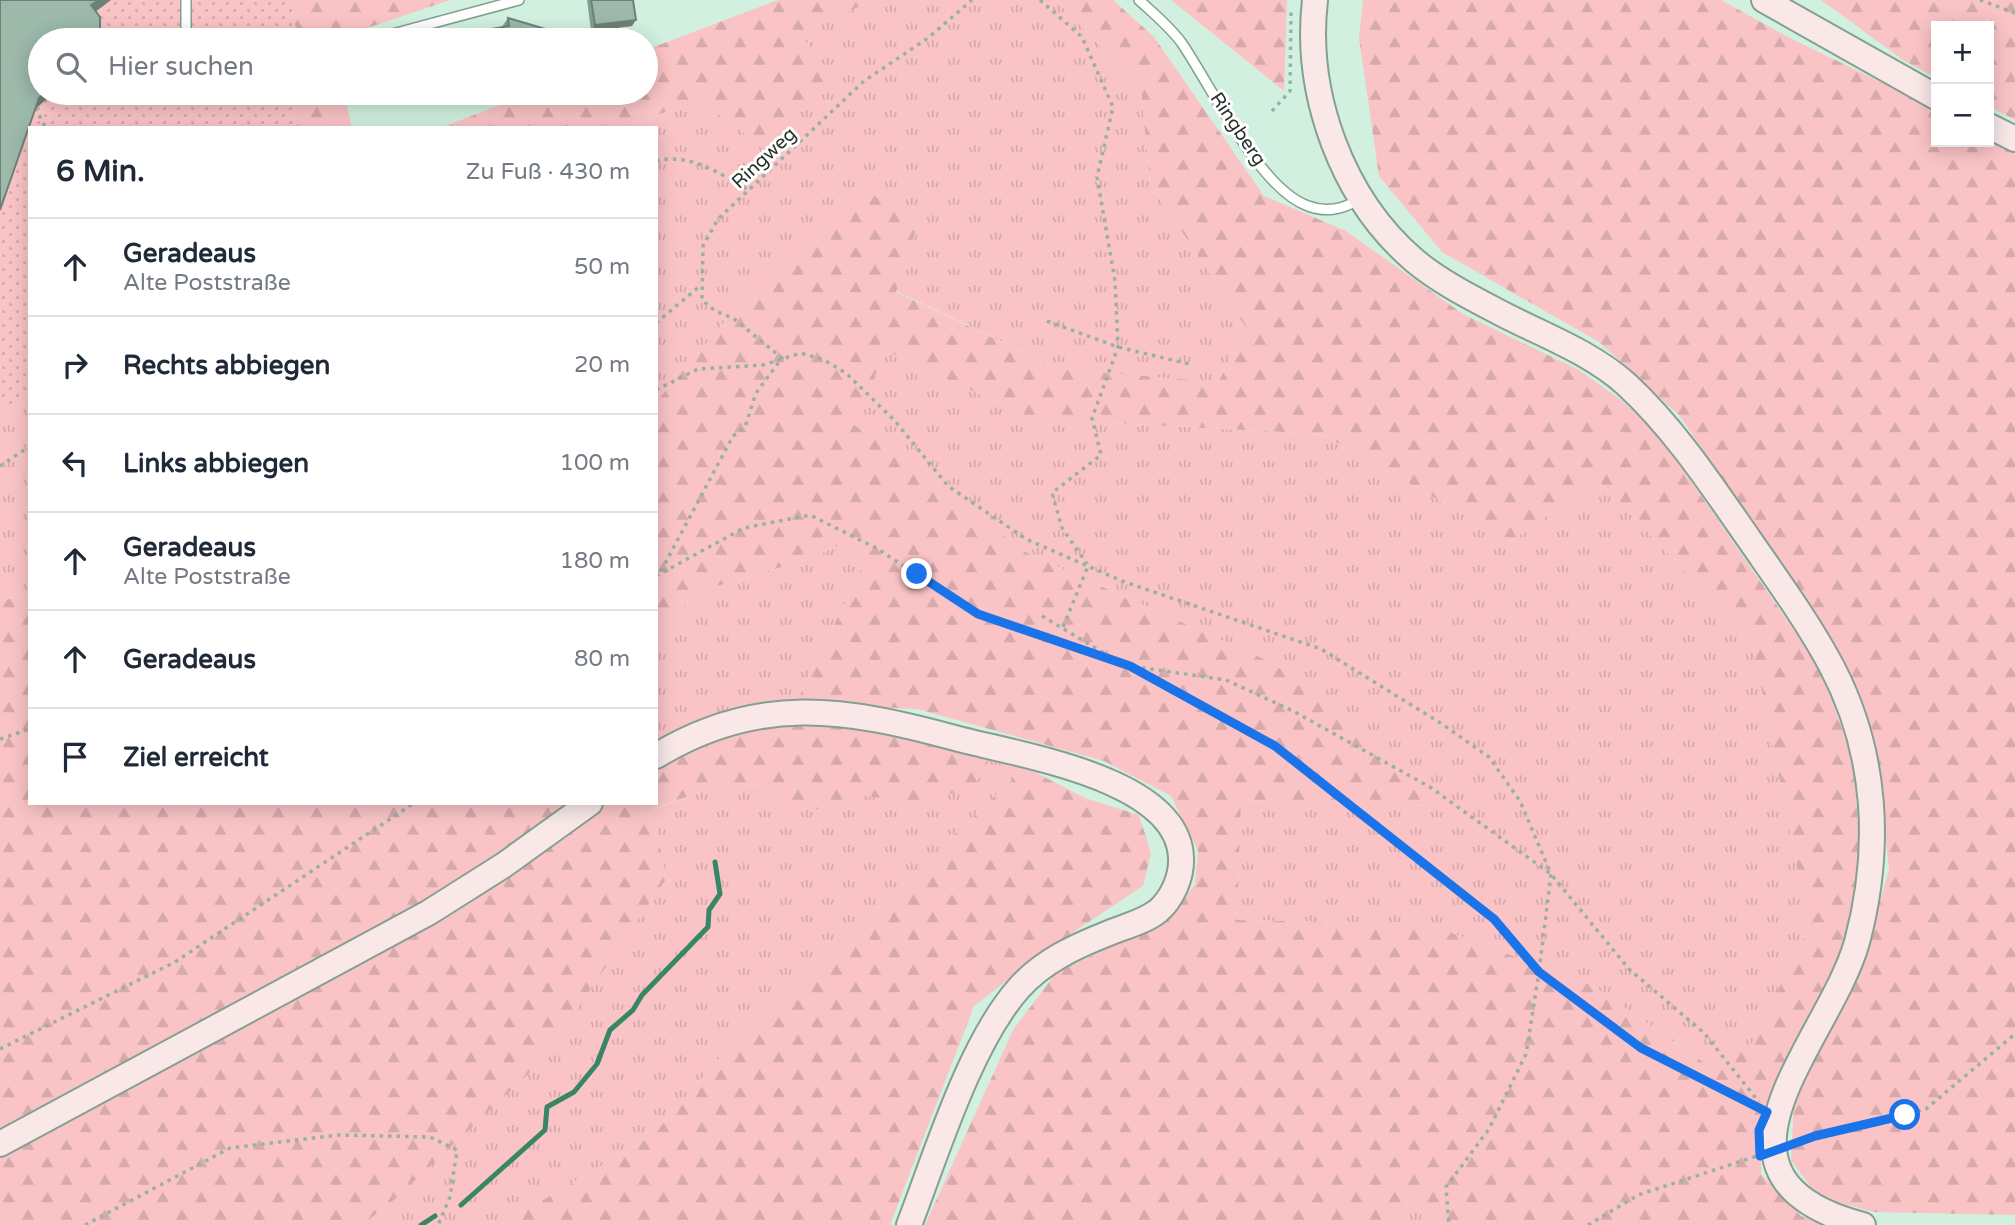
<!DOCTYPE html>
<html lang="de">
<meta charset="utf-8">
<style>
body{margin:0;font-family:"Varela Round",sans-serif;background:#f2f2f3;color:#1f2937}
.controls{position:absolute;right:21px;top:21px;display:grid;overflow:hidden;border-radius:0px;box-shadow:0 4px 18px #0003}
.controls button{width:63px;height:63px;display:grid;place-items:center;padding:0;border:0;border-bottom:2px solid #e0e1e3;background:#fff;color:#1f2937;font:35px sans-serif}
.stop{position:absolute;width:21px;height:21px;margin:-16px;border:5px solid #1a73e8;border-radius:50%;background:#fff}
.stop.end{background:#1a73e8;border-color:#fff;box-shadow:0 2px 7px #0008}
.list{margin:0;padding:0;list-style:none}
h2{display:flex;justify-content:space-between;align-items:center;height:91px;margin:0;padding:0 28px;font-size:30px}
h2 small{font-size:23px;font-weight:400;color:#747a83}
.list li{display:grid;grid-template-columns:46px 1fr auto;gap:21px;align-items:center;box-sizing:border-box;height:98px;padding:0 28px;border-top:2px solid #e0e1e3}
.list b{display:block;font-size:26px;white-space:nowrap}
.list p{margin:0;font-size:23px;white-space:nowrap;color:#747a83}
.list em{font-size:23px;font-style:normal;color:#747a83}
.icon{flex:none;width:38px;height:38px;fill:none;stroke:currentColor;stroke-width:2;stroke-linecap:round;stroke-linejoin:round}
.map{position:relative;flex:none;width:2015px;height:1225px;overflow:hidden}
.search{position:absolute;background:#fff;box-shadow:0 4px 18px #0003;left:28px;top:28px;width:630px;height:77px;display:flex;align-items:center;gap:18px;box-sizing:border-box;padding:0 24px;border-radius:38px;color:#747a83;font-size:26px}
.panel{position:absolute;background:#fff;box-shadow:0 4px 18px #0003;left:28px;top:126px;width:630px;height:679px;border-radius:0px}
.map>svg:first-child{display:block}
.grass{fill:url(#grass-tufts)}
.forest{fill:url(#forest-firs);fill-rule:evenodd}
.garden{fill:url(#garden-dots)}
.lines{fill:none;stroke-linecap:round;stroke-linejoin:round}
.stream{stroke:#378665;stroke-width:5}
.service-casing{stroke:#83a091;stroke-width:12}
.secondary-casing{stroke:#83a091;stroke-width:28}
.path{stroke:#98b1a4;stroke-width:3.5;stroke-dasharray:3.5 5;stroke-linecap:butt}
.service{stroke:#fff;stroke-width:9}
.secondary{stroke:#fae8e9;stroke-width:24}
.wall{fill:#869f92}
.shaded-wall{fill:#6d8277}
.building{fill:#9cb9aa;stroke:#6d8277;stroke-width:2}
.route{stroke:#1a73e8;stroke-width:9}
.labels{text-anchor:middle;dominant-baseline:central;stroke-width:6;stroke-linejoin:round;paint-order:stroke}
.street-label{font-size:19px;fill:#27332d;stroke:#fff}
</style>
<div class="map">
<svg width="2015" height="1225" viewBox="0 0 2015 1225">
<defs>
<pattern id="grass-tufts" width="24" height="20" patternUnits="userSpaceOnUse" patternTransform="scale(1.75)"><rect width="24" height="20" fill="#fac4c6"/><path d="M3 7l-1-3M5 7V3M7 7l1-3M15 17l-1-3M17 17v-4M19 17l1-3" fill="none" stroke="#d6a9aa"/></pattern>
<pattern id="forest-firs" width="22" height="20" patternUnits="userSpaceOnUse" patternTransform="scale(1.75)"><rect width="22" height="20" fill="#fac4c6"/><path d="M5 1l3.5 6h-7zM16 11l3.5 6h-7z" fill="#d6a9aa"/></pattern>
<pattern id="garden-dots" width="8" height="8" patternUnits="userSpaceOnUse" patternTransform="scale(1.75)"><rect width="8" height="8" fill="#fac4c6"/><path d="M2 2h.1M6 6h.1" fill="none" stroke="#d6a9aa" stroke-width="1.8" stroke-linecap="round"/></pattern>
</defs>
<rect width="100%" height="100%" fill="#d1f0df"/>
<g class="grass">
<polygon points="874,0 1056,0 1141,88 1150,184 1247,329 1217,383 1059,369 896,291 919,221 750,292 656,402 656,128 612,128 701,102 768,150 799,33"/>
<polygon points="888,352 1033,419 1322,434 1511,541 1598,480 1752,641 1809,928 1749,1050 1706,1064 1593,986 1428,924 1237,920 1241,800 1431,806 1275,664 1029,554 848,421"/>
<polygon points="30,398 30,595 0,601 0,408"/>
<polygon points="844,543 861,569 796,703 656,747 656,631 703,590 806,560"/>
<polygon points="991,756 1025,767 791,991 751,1021 653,1135 501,1225 362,1225 394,1200 606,964 666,879 652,810 722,784 771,785 923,802"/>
<polygon points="1414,1200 1444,1225 1383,1225"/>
</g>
<g class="forest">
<polygon points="290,0 450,0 332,40 298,40"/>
<polygon points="778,0 874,0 800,33 831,75 767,150 701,102 612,128 440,128 532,93 646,93 646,50"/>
<path d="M1056 0H1113L1154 37 1264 196 1346 231 1463 314 1579 370 1621 400 1660 436 1822 671 1853 760 1862 872 1843 955 1773 1094 1761 1137V1174L1801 1216 1828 1225H1444L1414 1200 1383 1225H925L1013 1030 1056 973 1169 919 1195 884 1198 851 1171 796 1104 761 917 709 796 703 861 569 844 543 806 560 703 590 656 631V402L750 292 866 191 919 221 896 292 1059 369 1218 382 1247 329 1150 184 1141 88ZM888 352 1033 419 1322 434 1511 541 1598 480 1752 641 1809 928 1749 1049 1706 1064 1593 986 1428 924 1237 920 1241 800 1433 806 1275 664 1029 554 849 421Z"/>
<polygon points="1171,0 1287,0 1284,91"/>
<polygon points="1363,0 1721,0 1786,36 1936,109 1936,142 1989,142 1989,134 2015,146 2015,1215 1874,1212 1818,1197 1791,1160 1794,1100 1864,960 1889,869 1878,760 1845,664 1680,416 1599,342 1442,252 1379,176 1359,38"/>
<polygon points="1821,0 2015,0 2015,120 1989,106 1989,26 1936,26 1936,78 1903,60"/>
<polygon points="297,93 344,93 352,128 295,128"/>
<polygon points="30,595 30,803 572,804 437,895 0,1128 0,601"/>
<path d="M846 723 991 756 975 786 923 802 853 795 830 811 784 805 771 785 722 784 653 809 666 879 539 1064 394 1200 362 1225H0V1154L215 1043 449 916 608 803H656V768C721 727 772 724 846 723Z"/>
<polygon points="1025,767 1085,798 1139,815 1151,853 1143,886 1045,951 974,1006 890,1225 501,1225 653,1135 751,1021 791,991"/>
</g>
<polygon class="garden" points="0,0 290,0 298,40 40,40 40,93 297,93 295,128 30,128 30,398 0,408"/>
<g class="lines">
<g class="stream">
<polyline points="461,1205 545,1130 547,1107 574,1092 597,1064 610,1030 633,1010 642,995 708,927 709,910 720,894 715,862"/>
<polyline points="421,1225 435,1216"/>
</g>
<defs>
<g id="service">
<polyline points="186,0 186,40"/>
<path d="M1139 0C1153 13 1169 26 1181 42 1211 85 1259 189 1308 206 1327 213 1342 209 1359 200"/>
<polyline points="370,40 519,0"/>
<polyline points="186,93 186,94"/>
</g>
<g id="secondary">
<path d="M1315 0C1304 94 1342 199 1415 261 1438 280 1466 295 1493 309 1537 333 1588 350 1626 384 1674 428 1712 486 1749 539 1778 581 1808 622 1832 667 1877 753 1882 849 1857 942 1829 1042 1681 1177 1863 1225"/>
<polyline points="1764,0 1936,97"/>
<polyline points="1989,126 2015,139"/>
<path d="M656 756C758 694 845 708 955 738 1017 755 1179 778 1181 858 1182 877 1172 899 1158 911 1144 922 1126 926 1109 933 1076 946 1043 961 1019 988 970 1043 936 1155 909 1225"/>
<polyline points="0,1144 428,913 504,865 590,803"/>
</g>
</defs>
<use href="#service" class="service-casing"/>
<use href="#secondary" class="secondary-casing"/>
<g class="path">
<polyline points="1040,0 1082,37 1113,107 1097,177 1115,281 1118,347 1092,418 1101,455 1052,493 1062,528 1087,564"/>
<polyline points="1980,0 2015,13"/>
<polyline points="35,108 46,128"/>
<polyline points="1272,111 1290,91 1291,12"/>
<path d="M656 161C690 152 722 175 750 191"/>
<polyline points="1047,321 1118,347 1189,364"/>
<polyline points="656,323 701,285"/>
<polyline points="656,390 698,369 763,365 801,353 824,360 846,373 895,421 948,486 1026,539 1122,581 1321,649 1442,724 1489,757 1520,801 1551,874 1539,972 1641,1048 1759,1108"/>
<polyline points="0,466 30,446"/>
<polyline points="661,571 733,436 745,427 756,393 782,358 733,318 715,311 702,300 703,246 718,219 864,81 928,38 972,0"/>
<polyline points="656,576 744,528 810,515 876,548 978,614 1130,666 1226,680 1293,711 1430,787 1551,874 1629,969 1704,1033 1759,1102"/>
<polyline points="1042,616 1112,658"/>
<polyline points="1063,627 1088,566"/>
<polyline points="1132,667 1275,746 1494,919 1539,972 1526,1054 1489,1129 1446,1187 1449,1225"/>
<polyline points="0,739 30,729"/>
<polyline points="0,1049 175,962 414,803"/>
<polyline points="1794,1144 1926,1109 2015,1034"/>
<polyline points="85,1225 230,1148 339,1135 430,1137 457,1150 450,1197 438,1225"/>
<polyline points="1588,1225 1638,1195 1757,1156"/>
</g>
<use href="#service" class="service"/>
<use href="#secondary" class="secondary"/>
</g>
<g class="wall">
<polygon points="587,0 633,0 632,26 591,31"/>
<polygon points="508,18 574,40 442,40 444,37 501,28"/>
</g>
<g class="shaded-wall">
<polygon points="99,0 111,0 78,25 91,5"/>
<polygon points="636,20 632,26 591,31 595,25"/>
<polygon points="45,93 168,93 166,96 48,98 25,118 39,98"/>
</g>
<g class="building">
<polygon points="0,0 99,0 91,5 100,17 100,33 180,32 180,40 40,40 40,93 45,93 39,98 0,210"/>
<polygon points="591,0 633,0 636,20 595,25"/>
<polygon points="508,18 576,38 559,40 445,40 444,37 509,26"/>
</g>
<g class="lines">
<polyline class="route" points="917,574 978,614 1130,666 1275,746 1494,919 1539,972 1641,1048 1767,1112 1759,1130 1760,1156 1815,1136 1905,1115"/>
</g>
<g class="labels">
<g class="street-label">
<text transform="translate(1238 129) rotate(56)">Ringberg</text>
<text transform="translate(764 158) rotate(-43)">Ringweg</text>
</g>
</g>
</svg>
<div class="controls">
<button>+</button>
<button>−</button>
</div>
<div class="stop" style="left:1905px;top:1115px"></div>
<div class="stop end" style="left:917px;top:574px"></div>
<div class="search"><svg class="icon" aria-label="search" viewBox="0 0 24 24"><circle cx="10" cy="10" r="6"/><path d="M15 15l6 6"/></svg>Hier suchen</div>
<section class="panel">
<h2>6 Min.<small>Zu Fuß · 430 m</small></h2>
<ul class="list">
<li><svg class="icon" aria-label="ahead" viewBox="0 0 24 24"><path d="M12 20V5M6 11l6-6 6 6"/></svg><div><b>Geradeaus</b><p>Alte Poststraße</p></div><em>50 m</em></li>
<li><svg class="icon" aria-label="right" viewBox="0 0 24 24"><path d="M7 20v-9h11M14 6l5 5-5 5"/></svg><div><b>Rechts abbiegen</b></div><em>20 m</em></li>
<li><svg class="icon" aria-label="left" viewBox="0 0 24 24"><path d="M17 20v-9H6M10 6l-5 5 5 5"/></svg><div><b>Links abbiegen</b></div><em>100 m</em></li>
<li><svg class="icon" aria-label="ahead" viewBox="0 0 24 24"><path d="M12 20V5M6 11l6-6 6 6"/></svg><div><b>Geradeaus</b><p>Alte Poststraße</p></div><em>180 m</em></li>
<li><svg class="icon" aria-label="ahead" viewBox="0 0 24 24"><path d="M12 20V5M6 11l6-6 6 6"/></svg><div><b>Geradeaus</b></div><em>80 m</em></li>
<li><svg class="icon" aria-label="arrive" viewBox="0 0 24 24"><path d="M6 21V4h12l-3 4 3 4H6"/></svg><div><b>Ziel erreicht</b></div></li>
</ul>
</section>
</div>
